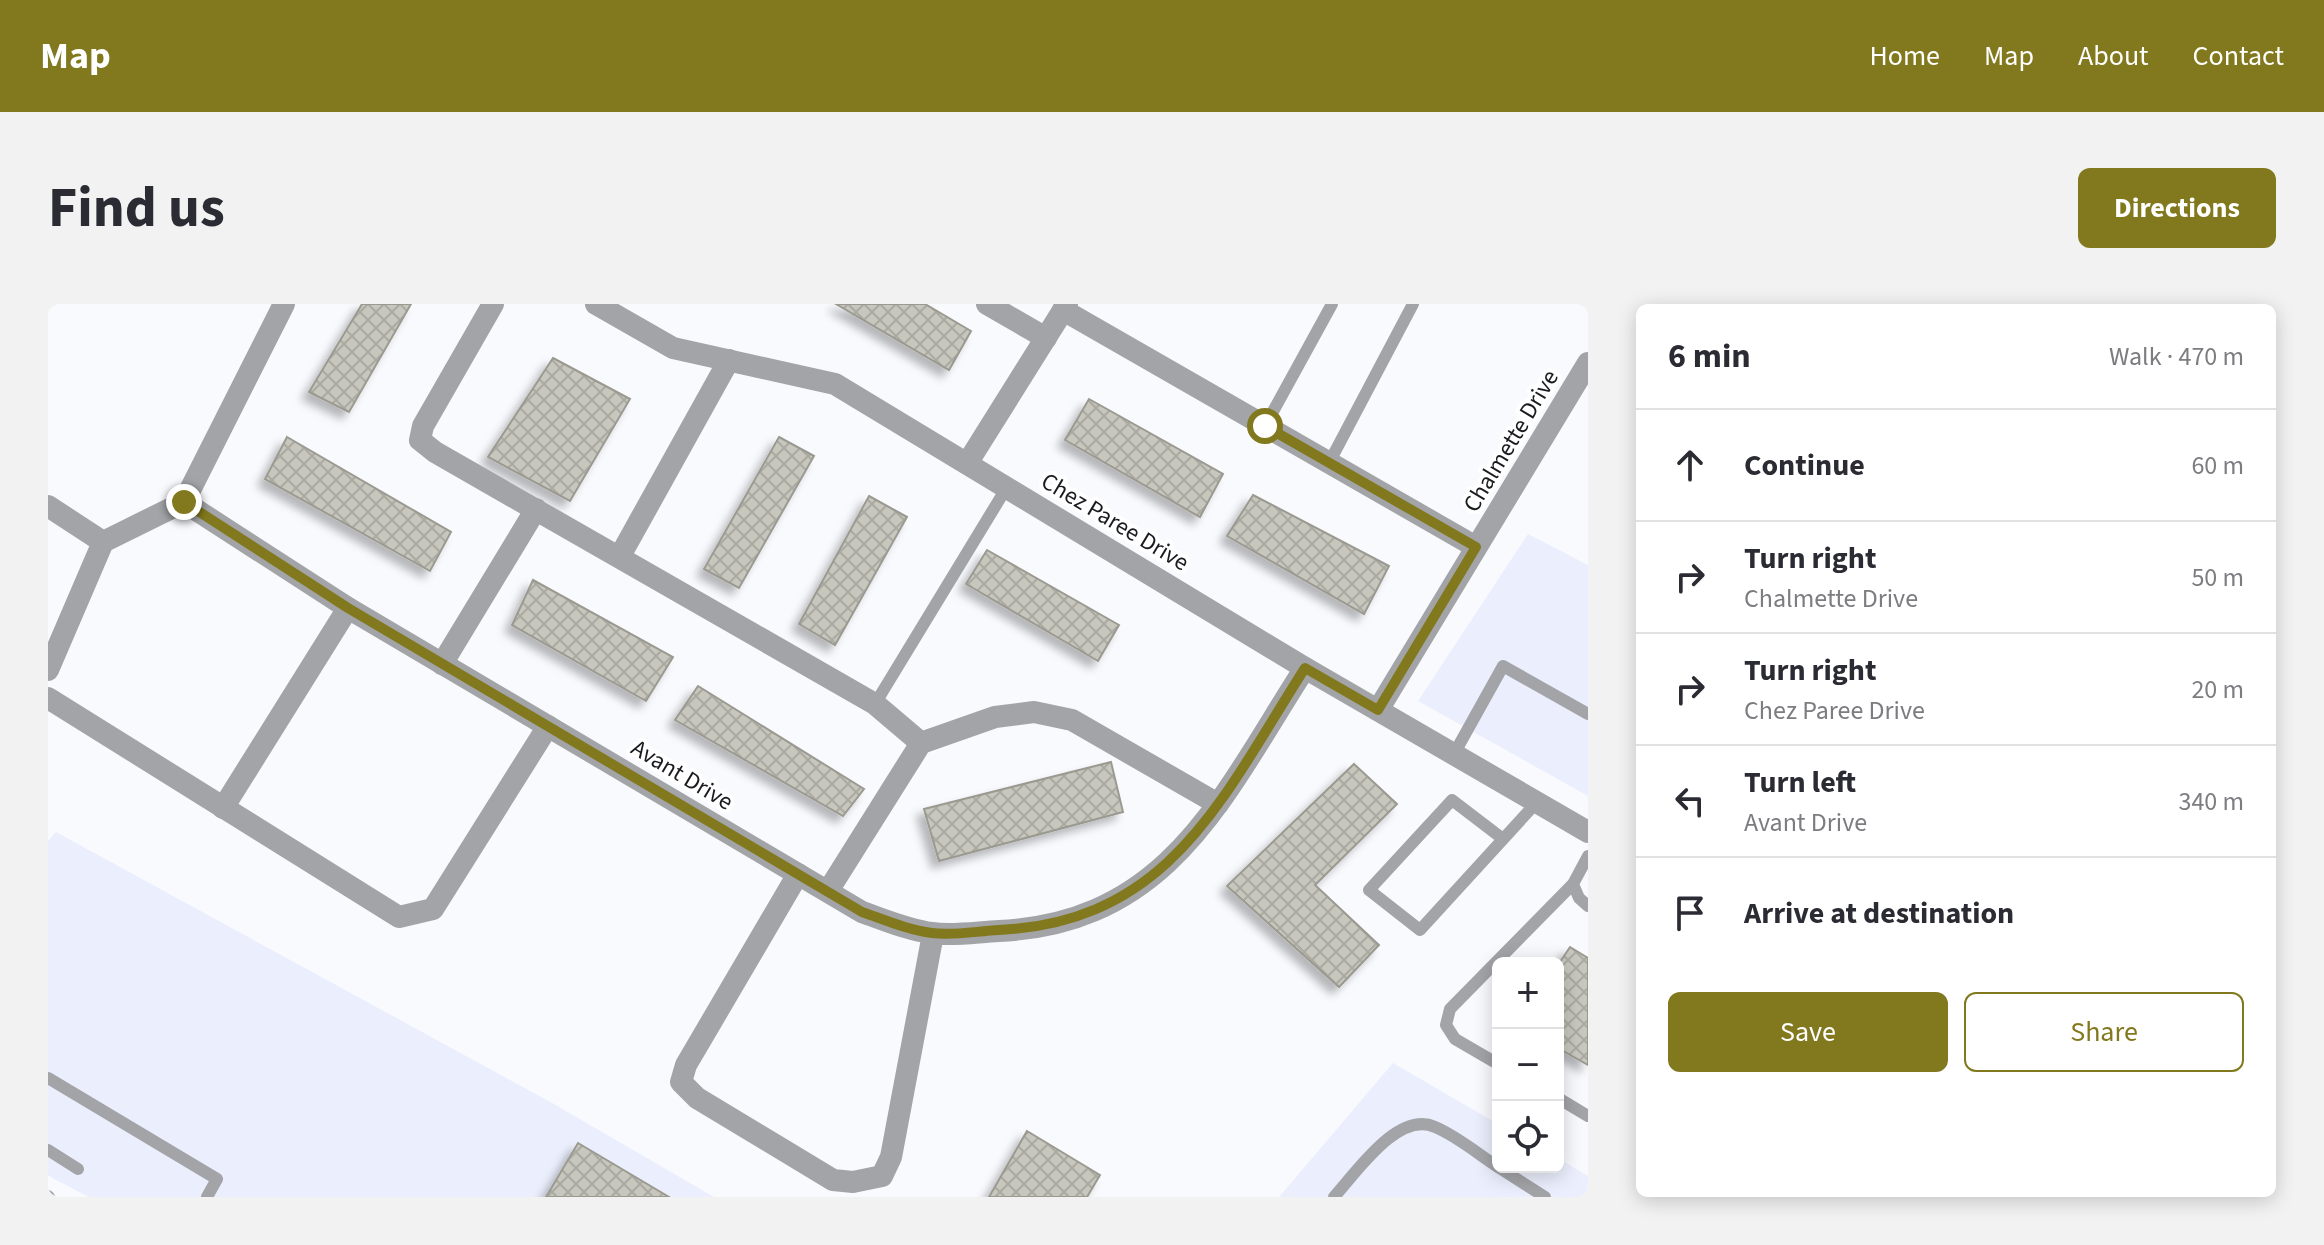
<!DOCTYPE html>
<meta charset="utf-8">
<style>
body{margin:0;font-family:"Source Sans 3",sans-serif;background:#f2f2f3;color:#2b2b33}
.controls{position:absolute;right:24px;bottom:24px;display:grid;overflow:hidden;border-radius:12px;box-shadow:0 4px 20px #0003}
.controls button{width:72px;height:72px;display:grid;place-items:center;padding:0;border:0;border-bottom:2px solid #e1e1e2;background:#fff;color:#2b2b33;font:40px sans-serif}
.stop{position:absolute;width:24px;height:24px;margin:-18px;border:6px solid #82791e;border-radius:50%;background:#fff}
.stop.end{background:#82791e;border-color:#fff;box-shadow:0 2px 8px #0008}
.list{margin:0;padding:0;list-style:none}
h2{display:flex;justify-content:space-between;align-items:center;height:104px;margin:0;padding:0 32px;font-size:34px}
h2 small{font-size:26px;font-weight:400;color:#7c7c81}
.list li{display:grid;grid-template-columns:52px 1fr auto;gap:24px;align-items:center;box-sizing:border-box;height:112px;padding:0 32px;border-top:2px solid #e1e1e2}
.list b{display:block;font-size:30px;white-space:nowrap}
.list p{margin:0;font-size:26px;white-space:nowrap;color:#7c7c81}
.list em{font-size:26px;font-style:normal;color:#7c7c81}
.actions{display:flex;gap:16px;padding:24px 32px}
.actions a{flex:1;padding:18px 0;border:2px solid #82791e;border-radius:12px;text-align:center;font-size:28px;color:#82791e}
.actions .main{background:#82791e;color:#fff}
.icon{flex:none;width:44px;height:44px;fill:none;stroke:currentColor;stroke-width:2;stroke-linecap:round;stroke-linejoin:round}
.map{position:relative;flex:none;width:1540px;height:893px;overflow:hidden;border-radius:12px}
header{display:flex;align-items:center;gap:48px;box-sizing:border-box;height:112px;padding:0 40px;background:#82791e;color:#fff}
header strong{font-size:38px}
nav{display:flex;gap:44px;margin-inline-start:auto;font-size:28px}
.intro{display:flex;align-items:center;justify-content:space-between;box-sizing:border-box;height:192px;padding:0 48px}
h1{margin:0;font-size:56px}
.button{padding:20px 36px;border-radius:12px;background:#82791e;color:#fff;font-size:28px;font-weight:700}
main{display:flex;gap:48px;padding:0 48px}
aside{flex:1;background:#fff;border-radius:12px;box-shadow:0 4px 20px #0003}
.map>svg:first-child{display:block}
.built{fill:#ebeffd}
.building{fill:url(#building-cross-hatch);stroke:#9b9a91;stroke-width:2;filter:url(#shadow)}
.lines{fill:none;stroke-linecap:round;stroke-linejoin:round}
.service{stroke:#a3a4a8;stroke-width:12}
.minor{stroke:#a3a4a8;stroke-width:22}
.route{stroke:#82791e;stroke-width:10}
.labels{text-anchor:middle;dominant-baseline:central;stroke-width:8;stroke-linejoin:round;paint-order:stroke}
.street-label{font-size:24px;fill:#1a1b1e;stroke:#fff}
</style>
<header>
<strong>Map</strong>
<nav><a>Home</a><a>Map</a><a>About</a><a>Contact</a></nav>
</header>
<div class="intro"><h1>Find us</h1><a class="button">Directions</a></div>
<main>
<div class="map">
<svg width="1540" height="893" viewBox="0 0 1540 893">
<defs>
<pattern id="building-cross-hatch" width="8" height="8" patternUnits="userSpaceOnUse" patternTransform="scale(2)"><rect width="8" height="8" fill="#c8c7bd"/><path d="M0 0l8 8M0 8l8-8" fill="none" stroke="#abaaa2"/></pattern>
<filter id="shadow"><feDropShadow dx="-7" dy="7" stdDeviation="4" flood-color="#0004"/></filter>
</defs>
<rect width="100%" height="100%" fill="#f9fafe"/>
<g class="built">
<polygon points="1480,230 1540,261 1540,492 1370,397"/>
<polygon points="8,528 506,800 666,893 41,893 6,875 0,871 0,537"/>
<polygon points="1345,759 1450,820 1450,863 1510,863 1510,854 1540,872 1540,893 1231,893"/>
</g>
<g class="building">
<polygon points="314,0 363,0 301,108 261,88"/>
<polygon points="788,0 877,0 923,27 901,66"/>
<polygon points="505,54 582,95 522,197 440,153"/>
<polygon points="1041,95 1175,170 1152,213 1017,136"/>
<polygon points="239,133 403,228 382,267 217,175"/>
<polygon points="731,133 766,152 691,284 656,265"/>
<polygon points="1205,191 1341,262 1316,310 1179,232"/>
<polygon points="821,192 859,213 787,341 751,320"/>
<polygon points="939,246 1071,321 1050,357 918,280"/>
<polygon points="485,276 625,353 598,397 464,321"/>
<polygon points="650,382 816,485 795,512 627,416"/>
<polygon points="1063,458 1075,508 891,557 876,505"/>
<polygon points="1306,460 1349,500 1267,581 1331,641 1291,683 1179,582"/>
<polygon points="1522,643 1540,654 1540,761 1510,744 1510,661"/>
<polygon points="979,827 1052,871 1039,893 941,893"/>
<polygon points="530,839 621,893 498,893"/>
</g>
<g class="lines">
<g class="service">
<polyline points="1217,122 1284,0"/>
<polyline points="1281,159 1365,0"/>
<polyline points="827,400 959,183"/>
<polyline points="1406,450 1455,362 1540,410"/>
<polyline points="1455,535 1404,496 1321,586 1372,626 1489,498"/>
<polyline points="1540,552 1525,580 1531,594 1540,602"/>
<polyline points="1450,760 1407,735 1398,721 1402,705 1525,580"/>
<polyline points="0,774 169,875 159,893"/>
<polyline points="1510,794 1540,812"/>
<polyline points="0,846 30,865"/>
<polyline points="1450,863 1497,893"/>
<polyline points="0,892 1,893"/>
<path d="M1286 893C1308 869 1350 806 1387 823 1409 832 1430 850 1450 863"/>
</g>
<g class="minor">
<path d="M236 0 136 198 300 304 814 608C837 616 860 626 884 629 905 632 929 628 951 627 1122 619 1175 491 1257 364"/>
<polyline points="445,0 375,122 372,136 387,148 827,400 873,439"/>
<polyline points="548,0 625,44 787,80 1257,364 1540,528"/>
<polyline points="939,0 998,34"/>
<polyline points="1015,6 1428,243"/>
<polyline points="920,158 1019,0"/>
<polyline points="0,202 55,238"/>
<polyline points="572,252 681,56"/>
<polyline points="394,360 488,205"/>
<polyline points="0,366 55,238 136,198"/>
<polyline points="0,394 351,613 385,605 500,422"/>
<polyline points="1330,406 1540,59"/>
<polyline points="175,504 300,304"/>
<polyline points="750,570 638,761 633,778 649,794 785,876 805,878 834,872 843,853 885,630"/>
<polyline points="780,587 873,439 947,413 986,408 1024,416 1170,500"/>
</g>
</g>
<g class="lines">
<path class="route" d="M136 198 300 304 814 608C837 616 860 626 884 629 905 632 929 627 951 626 1123 618 1175 492 1257 364L1330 406 1428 243 1217 122"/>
</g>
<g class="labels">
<g class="street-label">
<text transform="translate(1463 137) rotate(-59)">Chalmette Drive</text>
<text transform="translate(1067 218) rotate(31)">Chez Paree Drive</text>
<text transform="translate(634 471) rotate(31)">Avant Drive</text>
</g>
</g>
</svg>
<div class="controls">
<button>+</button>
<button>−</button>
<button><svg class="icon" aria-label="locate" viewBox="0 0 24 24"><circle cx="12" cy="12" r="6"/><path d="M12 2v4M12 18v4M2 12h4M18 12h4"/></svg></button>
</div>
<div class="stop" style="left:1217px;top:122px"></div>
<div class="stop end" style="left:136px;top:198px"></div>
</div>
<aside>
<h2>6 min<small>Walk · 470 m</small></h2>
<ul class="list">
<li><svg class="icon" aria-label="ahead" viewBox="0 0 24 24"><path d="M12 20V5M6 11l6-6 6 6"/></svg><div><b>Continue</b></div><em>60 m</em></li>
<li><svg class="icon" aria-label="right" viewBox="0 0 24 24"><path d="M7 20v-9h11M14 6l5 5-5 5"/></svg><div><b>Turn right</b><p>Chalmette Drive</p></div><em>50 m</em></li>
<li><svg class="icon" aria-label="right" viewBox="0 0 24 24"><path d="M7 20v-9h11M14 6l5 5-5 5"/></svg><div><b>Turn right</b><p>Chez Paree Drive</p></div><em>20 m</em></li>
<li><svg class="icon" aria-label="left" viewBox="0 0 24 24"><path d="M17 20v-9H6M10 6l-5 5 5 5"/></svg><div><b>Turn left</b><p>Avant Drive</p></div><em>340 m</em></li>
<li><svg class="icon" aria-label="arrive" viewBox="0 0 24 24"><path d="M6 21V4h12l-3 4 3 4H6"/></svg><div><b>Arrive at destination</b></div></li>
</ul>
<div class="actions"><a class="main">Save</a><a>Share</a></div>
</aside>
</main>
